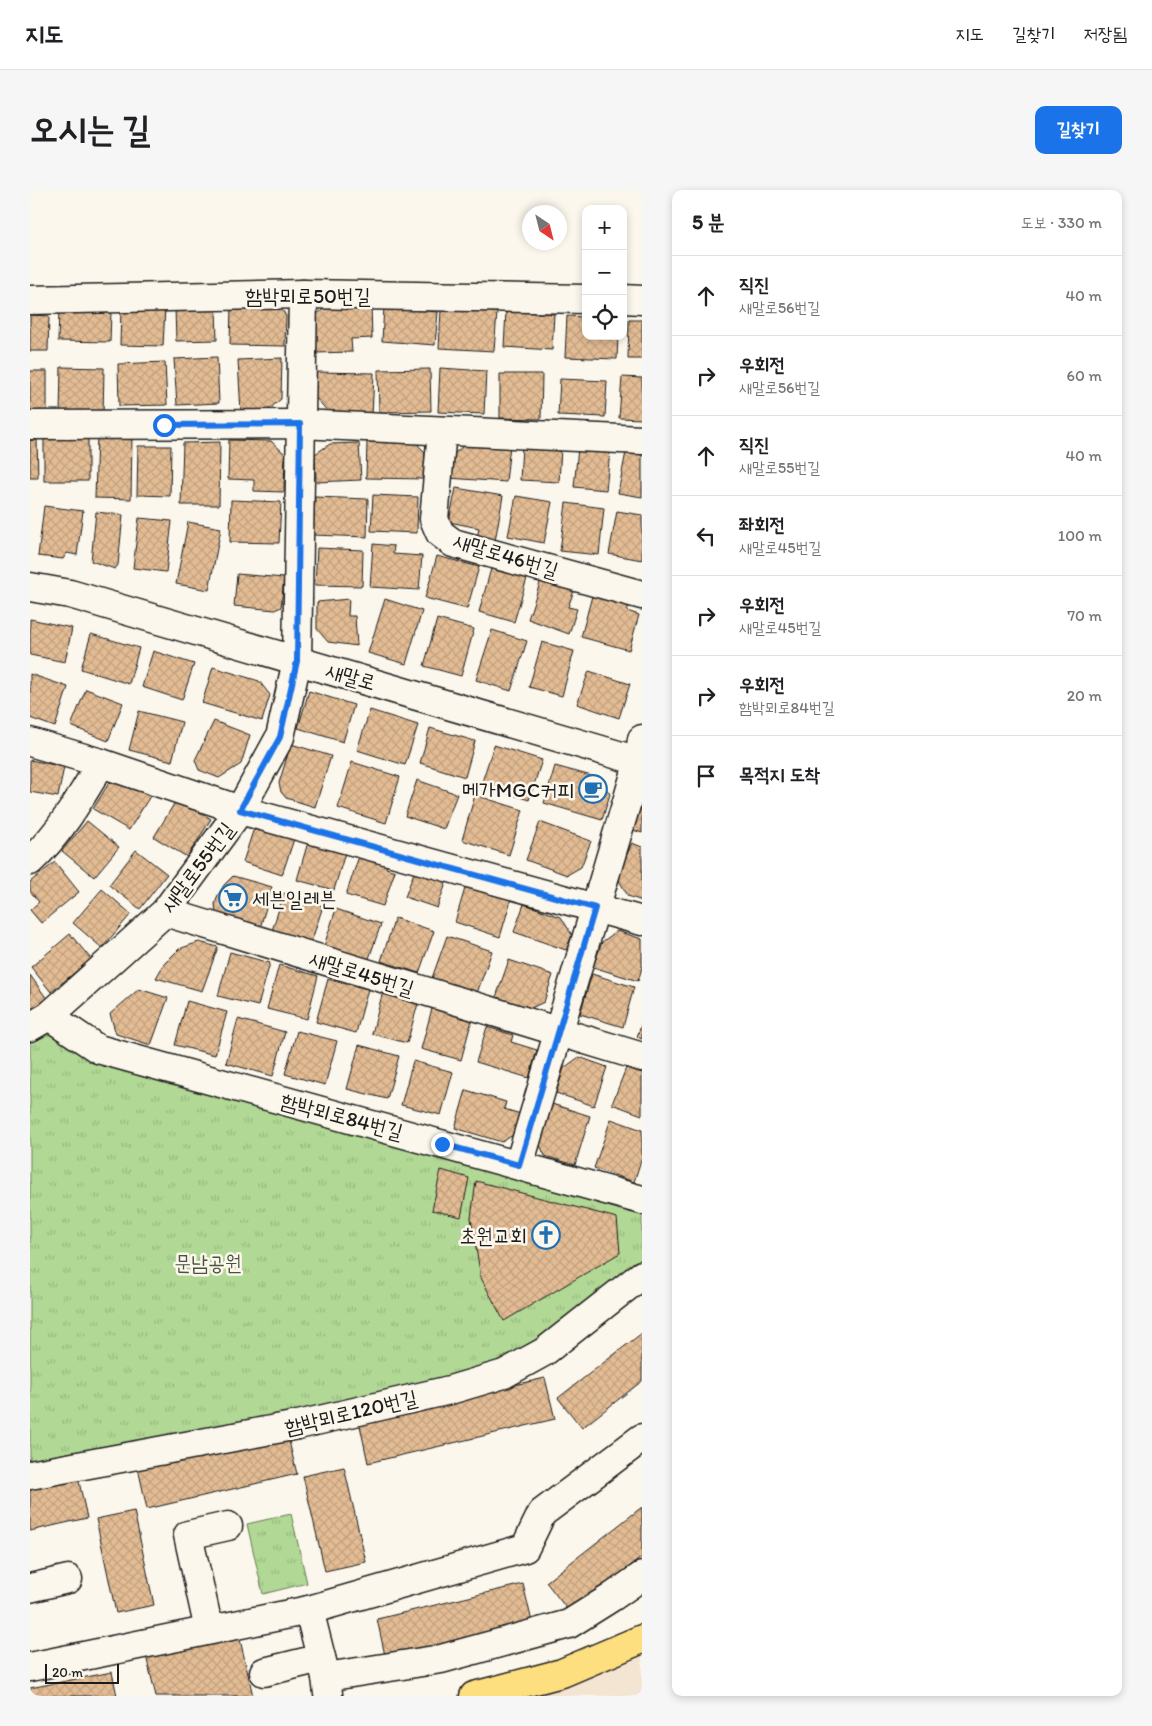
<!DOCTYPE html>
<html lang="ko">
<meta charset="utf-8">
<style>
body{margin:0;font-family:Itim,"Poor Story",sans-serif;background:#f6f6f6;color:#202124}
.controls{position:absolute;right:15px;top:15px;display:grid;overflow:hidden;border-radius:10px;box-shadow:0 2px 8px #0003}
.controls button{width:45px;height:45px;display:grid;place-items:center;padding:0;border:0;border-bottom:1px solid #e0e0e0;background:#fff;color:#202124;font:25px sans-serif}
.compass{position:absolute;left:492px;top:15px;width:45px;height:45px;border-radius:50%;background:#fff;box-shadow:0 2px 8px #0003;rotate:145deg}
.scale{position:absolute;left:15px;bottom:12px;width:74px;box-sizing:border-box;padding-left:5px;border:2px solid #1c1c1c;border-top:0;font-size:14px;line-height:18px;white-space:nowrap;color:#1c1c1c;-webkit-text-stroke:4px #fbf7ec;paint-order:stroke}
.stop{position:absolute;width:15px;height:15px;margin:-11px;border:4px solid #1a73e8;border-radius:50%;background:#fff}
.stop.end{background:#1a73e8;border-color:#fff;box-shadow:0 1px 5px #0008}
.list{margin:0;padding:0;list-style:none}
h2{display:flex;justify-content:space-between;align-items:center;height:65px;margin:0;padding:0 20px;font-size:21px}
h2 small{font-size:16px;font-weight:400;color:#757577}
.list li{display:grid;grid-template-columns:32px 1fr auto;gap:15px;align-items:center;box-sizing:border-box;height:80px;padding:0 20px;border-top:1px solid #e0e0e0}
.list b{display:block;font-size:19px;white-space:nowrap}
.list p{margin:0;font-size:16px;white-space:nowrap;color:#757577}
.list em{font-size:16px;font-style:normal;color:#757577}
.icon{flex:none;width:28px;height:28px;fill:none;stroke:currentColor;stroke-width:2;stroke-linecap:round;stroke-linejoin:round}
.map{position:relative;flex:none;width:612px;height:1506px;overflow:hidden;border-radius:10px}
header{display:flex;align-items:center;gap:30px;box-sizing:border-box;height:70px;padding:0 25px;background:#fff;border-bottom:1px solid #e0e0e0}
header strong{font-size:24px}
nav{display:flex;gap:28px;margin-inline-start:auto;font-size:18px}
.intro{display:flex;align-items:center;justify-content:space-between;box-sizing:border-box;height:120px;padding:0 30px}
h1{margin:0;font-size:35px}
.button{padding:12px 22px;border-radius:10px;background:#1a73e8;color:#fff;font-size:18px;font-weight:700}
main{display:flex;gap:30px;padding:0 30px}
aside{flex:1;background:#fff;border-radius:10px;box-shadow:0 2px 8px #0003}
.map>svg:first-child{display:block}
.built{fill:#f4e5d2}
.park{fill:url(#park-tufts);stroke:#667a58}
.building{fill:url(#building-cross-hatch);stroke:#1c1c1c}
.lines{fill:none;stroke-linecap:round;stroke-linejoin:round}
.minor-casing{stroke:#1c1c1c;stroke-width:31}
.major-casing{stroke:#1c1c1c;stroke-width:31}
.minor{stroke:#fbf7ec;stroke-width:28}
.major{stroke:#fedf80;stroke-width:28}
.route{stroke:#1a73e8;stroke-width:6}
.labels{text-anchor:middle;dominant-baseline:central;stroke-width:5;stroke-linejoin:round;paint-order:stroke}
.street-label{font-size:21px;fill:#1c1c1c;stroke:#fbf7ec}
.poi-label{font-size:21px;fill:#1c1c1c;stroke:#fbf7ec;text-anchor:end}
.park-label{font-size:21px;fill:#495440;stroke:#fbf7ec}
</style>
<header>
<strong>지도</strong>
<nav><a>지도</a><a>길찾기</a><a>저장됨</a></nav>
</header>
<div class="intro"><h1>오시는 길</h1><a class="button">길찾기</a></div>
<main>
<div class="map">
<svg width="612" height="1506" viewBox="0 0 612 1506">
<defs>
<pattern id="park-tufts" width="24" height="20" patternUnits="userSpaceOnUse" patternTransform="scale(1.25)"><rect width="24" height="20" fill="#b1d894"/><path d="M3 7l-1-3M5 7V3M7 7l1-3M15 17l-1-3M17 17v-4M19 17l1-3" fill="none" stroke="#98b97f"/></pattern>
<pattern id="building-cross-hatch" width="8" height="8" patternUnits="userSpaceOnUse" patternTransform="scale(1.25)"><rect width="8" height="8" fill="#e3bc94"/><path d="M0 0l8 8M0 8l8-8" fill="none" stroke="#c2a17f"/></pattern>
</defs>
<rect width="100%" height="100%" fill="#fbf7ec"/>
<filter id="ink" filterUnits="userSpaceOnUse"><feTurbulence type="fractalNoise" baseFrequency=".02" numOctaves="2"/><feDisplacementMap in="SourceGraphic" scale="10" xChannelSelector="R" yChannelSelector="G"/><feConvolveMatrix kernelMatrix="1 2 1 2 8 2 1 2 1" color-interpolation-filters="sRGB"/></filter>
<g filter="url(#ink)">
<polygon class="built" points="612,1449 612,1506 428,1506 532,1483"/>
<g class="park">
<polygon points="19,826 68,859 612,1010 612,1085 474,1184 0,1288 0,837"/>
<polygon points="261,1324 277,1393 233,1404 217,1334"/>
</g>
<g class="building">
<polygon points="341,114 342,148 321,149 322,162 285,163 284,126 300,115"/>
<polygon points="201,115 249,118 253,121 256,126 255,156 200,155"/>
<polygon points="91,117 135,118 133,156 90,155"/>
<polygon points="186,117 187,150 146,151 145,118"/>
<polygon points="354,117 408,122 405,155 352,151"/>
<polygon points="411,119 467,122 464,161 409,158"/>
<polygon points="29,120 81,122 80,152 28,151"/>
<polygon points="476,121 524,124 522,160 474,157"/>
<polygon points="0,125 19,126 18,161 0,161"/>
<polygon points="537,126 556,127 556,146 588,146 587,169 535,167"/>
<polygon points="599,130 612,130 612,169 598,169"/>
<polygon points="187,167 189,213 147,215 144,169"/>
<polygon points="252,168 251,209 238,220 211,223 208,170"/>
<polygon points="135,172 137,215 89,216 88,174"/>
<polygon points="31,177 74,178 73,226 30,225"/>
<polygon points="410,178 456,181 454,224 408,222"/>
<polygon points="400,179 401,221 349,222 348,180"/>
<rect x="0" y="181" width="17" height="44"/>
<polygon points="286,182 344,183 342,226 301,225 285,207"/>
<polygon points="470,184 512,184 511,229 470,228"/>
<polygon points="592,187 612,188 612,229 589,228"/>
<polygon points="530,189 577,191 575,227 528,225"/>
<polygon points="67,244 102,245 101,309 65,308"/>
<rect x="14" y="246" width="44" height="45"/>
<polygon points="0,250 7,250 8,288 0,288"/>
<polygon points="199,250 241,251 255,264 254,302 224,301 224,290 198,289"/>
<polygon points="190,252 189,315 151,315 153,253"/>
<polygon points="337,252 385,252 395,262 394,289 336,288"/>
<polygon points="329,253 331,290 286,292 285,264 300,254"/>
<polygon points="480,255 476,292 418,288 418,269 433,256"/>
<polygon points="108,256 141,256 140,306 107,305"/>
<polygon points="492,256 531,258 529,292 490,290"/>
<polygon points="548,258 580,262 576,300 544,297"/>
<polygon points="596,262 612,265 612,307 588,303"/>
<polygon points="426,298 473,306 465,351 447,348 449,338 419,332"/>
<polygon points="343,305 388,307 387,343 341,341"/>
<polygon points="486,306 522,312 514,353 478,346"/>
<polygon points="285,307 338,309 337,347 283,345"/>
<polygon points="201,310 251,312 249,353 200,352"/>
<polygon points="536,313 574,318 569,365 530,361"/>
<polygon points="14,316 53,321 47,365 37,363 33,369 8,366"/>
<polygon points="587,321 612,325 612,370 579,364"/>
<polygon points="66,322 93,325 88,375 85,379 61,371"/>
<polygon points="109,328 142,331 136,382 103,378"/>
<polygon points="158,332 191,338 179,400 146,394"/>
<polygon points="343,354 364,356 363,364 392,366 389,400 340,397"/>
<polygon points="287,358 333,360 332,396 285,395"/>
<polygon points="407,366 449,377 437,419 395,408"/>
<polygon points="462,375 498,385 484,432 449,422"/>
<polygon points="207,384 254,388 251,417 245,420 204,416"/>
<polygon points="512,387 545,398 538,417 547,419 539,444 498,429"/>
<polygon points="563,402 600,413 597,421 609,425 599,460 551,447"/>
<polygon points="319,409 318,426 325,426 327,456 298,452 287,439 287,412"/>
<polygon points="355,409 392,421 376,474 338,463"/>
<polygon points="0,429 42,438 35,472 0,465"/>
<polygon points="407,429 444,439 431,486 394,476"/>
<polygon points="462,440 497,451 481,501 446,490"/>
<polygon points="61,444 109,458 99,494 51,479"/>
<polygon points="512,452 544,461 532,506 499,497"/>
<polygon points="123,461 164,474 152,510 112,497"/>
<polygon points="183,477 229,491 240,505 232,531 172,513"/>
<polygon points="559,481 600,494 589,528 547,514"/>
<polygon points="0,484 38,497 25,537 0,528"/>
<polygon points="56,499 93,513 78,551 41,536"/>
<polygon points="279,501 324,515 313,552 268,538"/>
<polygon points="340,520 388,535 375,575 327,560"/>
<polygon points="109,521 152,532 142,571 99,560"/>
<polygon points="184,531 220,545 211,574 189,588 169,580 165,570"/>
<polygon points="400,538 445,551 435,587 390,573"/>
<polygon points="261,554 301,566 285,617 256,608 251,602 249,593"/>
<polygon points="464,555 512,570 499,610 451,595"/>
<polygon points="0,570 34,577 28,607 0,602"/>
<polygon points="322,572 370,587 356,633 308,618"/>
<polygon points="525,576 569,588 580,604 572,630 514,613"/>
<polygon points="93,587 122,603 99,640 63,619 79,593"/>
<polygon points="387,590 427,604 414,639 375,626"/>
<polygon points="445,605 493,620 479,665 432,650"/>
<polygon points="147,609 181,629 157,667 124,647"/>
<polygon points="612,612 612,643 603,640"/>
<polygon points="57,631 89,657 64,687 32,661"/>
<polygon points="510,632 561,651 551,677 537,685 496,670"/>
<polygon points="239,634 266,643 252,685 213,672 223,641"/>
<polygon points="278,652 315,663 304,700 267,690"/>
<polygon points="602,653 612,657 612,711 598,706 587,687"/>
<polygon points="106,660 137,684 110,719 79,695"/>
<polygon points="330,663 359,672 356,678 365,681 353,716 316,705"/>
<polygon points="25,672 49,702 11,733 0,720 9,712 0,701 0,692"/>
<polygon points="386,677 418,688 407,718 375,707"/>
<polygon points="203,686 242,697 228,745 187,733 185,714 188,705 194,695"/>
<polygon points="436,695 481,710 470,747 425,732"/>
<polygon points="72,699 101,724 72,758 43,733"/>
<polygon points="254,703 293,716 279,759 240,747"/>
<polygon points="494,714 531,727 542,745 536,760 484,742"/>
<polygon points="306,719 351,734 336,777 292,762"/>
<polygon points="365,728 404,741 389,783 351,771"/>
<polygon points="587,741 612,749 612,778 608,791 563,777 572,752"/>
<polygon points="40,744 61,769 21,802 1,777"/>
<polygon points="417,746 462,761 447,803 402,788"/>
<polygon points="169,752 188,757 172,801 126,788 134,774 149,759"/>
<polygon points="200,762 240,773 228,816 188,806"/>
<polygon points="479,770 523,785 514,812 501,818 466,807"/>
<polygon points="249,775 288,786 277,829 237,819"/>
<polygon points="562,784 604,797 593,837 550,824"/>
<polygon points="0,785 17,809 0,821"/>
<polygon points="298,789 338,799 326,843 286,832"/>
<polygon points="109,799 138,808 121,855 86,844 80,824"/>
<polygon points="353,801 389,810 377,853 342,844"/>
<polygon points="157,811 197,822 185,865 145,855"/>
<polygon points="403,815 443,826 431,870 391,859"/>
<polygon points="208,829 255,842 243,886 196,873"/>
<polygon points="612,832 612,849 607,847"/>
<polygon points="457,837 483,845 481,852 507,860 499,888 446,872"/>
<polygon points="267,841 307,851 295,895 255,884"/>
<polygon points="329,855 369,866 357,909 317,899"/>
<polygon points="549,867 577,877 564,916 526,903 534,878"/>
<polygon points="383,871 423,882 411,925 371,915"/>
<polygon points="596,878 612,883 612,925 582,914"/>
<polygon points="436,900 476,912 474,919 491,924 486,943 472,952 425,938"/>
<polygon points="522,914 560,926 545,975 515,966 509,953"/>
<polygon points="581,929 612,940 612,967 604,992 564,978"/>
<polygon points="411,980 439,988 431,1027 402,1020"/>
<polygon points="446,991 587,1028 590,1063 474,1131 451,1088 441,1028"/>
<polygon points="612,1143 612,1191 552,1238 528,1208"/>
<polygon points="515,1188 525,1229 338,1273 329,1231"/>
<polygon points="257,1243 267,1284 117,1319 108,1278"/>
<polygon points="314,1277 336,1372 295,1381 273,1286"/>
<polygon points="48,1287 57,1328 0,1341 0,1298"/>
<polygon points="612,1317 612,1367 540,1423 516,1392"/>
<polygon points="104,1321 124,1415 86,1423 66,1329"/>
<polygon points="493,1394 503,1436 356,1470 347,1429"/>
<polygon points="209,1445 223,1506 126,1506 116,1466"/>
<polygon points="82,1482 87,1506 0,1506 0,1498"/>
</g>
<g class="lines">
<defs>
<g id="minor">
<polyline points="593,109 612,110"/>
<polyline points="0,110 273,104 556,109"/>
<polyline points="0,235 270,234 612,250"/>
<polyline points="412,241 404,329 410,343 423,353 612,405"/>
<polyline points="0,397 40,404 612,572"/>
<polyline points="0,552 71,573 210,620 612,731"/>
<path d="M0 671C30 644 51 607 71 573"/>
<polyline points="135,722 612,867"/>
<polyline points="19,826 68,859 612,1010"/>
<polyline points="0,837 19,826 135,722 210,620 250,547 267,471 273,104"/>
<polyline points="489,975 609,571 612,549"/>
<polyline points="0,1285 268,1235 420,1200 474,1184 514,1162 612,1085"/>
<polyline points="0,1398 38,1389"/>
<polyline points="279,1420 296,1487 298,1504"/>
<polyline points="179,1440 158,1345 198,1336"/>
<polyline points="0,1477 279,1420 495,1358 512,1323 612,1248"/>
<polyline points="234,1482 291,1468"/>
<polyline points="296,1487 411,1469 539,1434 582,1407 612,1386"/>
</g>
<polyline id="major" points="444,1506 532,1483 612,1449"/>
</defs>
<use href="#minor" class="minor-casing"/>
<use href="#major" class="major-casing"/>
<use href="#minor" class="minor"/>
<use href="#major" class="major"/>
</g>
</g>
<g class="lines" filter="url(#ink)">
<polyline class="route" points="134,235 270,234 267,471 250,547 210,620 565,718 489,975 412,954"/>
</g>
<defs>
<symbol id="cafe-ring" viewBox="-11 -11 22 22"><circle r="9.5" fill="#fbf7ec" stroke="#1f6fb2" stroke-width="1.5"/><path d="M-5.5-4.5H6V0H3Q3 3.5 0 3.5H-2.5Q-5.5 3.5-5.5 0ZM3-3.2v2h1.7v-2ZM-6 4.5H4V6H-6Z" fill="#1f6fb2"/></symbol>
<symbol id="supermarket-ring" viewBox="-11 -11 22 22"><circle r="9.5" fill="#fbf7ec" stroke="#1f6fb2" stroke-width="1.5"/><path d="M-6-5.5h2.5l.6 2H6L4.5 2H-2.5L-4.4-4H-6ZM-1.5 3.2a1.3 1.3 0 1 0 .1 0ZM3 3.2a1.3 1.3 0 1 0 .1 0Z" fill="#1f6fb2"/></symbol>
<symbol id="church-ring" viewBox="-11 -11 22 22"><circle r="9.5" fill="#fbf7ec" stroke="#1f6fb2" stroke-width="1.5"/><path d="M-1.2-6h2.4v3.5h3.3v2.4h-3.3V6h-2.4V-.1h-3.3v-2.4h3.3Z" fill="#1f6fb2"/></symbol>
</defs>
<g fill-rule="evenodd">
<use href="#cafe-ring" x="547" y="583" width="32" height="32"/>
<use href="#supermarket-ring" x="187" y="692" width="32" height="32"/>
<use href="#church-ring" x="500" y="1029" width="32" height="32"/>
</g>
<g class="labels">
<g class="street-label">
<text x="278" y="105">함박뫼로50번길</text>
<text transform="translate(476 365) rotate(17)">새말로46번길</text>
<text transform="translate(321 486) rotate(16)">새말로</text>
<text transform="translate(167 677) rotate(-53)">새말로55번길</text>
<text transform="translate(332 783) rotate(17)">새말로45번길</text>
<text transform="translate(312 926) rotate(15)">함박뫼로84번길</text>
<text transform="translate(321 1222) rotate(-13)">함박뫼로120번길</text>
</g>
<g class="poi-label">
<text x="544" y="599">메가MGC커피</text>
<text x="222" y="708" text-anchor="start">세븐일레븐</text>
<text x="497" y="1045">초원교회</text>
</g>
<g class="park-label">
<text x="178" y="1072">문남공원</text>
</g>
</g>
</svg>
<div class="controls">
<button>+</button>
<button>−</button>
<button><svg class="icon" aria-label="locate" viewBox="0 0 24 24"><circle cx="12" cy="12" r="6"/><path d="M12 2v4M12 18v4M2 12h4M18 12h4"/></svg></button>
</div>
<svg class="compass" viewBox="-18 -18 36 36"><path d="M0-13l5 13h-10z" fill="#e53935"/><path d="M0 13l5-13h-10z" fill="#757577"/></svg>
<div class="scale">20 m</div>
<div class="stop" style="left:134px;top:235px"></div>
<div class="stop end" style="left:412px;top:954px"></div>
</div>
<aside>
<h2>5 분<small>도보 · 330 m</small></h2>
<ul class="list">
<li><svg class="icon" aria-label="ahead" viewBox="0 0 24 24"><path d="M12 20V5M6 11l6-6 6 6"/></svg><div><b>직진</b><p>새말로56번길</p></div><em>40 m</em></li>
<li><svg class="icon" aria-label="right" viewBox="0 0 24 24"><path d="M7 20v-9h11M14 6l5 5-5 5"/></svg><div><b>우회전</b><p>새말로56번길</p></div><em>60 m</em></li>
<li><svg class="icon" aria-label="ahead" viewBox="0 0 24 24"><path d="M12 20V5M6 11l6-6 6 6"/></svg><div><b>직진</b><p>새말로55번길</p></div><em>40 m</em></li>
<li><svg class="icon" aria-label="left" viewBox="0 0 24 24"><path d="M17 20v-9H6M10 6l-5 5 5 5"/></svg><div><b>좌회전</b><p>새말로45번길</p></div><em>100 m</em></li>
<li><svg class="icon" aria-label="right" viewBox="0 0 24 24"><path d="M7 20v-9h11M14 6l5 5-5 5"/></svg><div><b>우회전</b><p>새말로45번길</p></div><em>70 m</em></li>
<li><svg class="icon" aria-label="right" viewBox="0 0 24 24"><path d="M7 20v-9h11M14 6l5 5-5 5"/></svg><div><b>우회전</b><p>함박뫼로84번길</p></div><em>20 m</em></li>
<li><svg class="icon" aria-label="arrive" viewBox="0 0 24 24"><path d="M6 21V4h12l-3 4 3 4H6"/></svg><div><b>목적지 도착</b></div></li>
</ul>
</aside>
</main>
